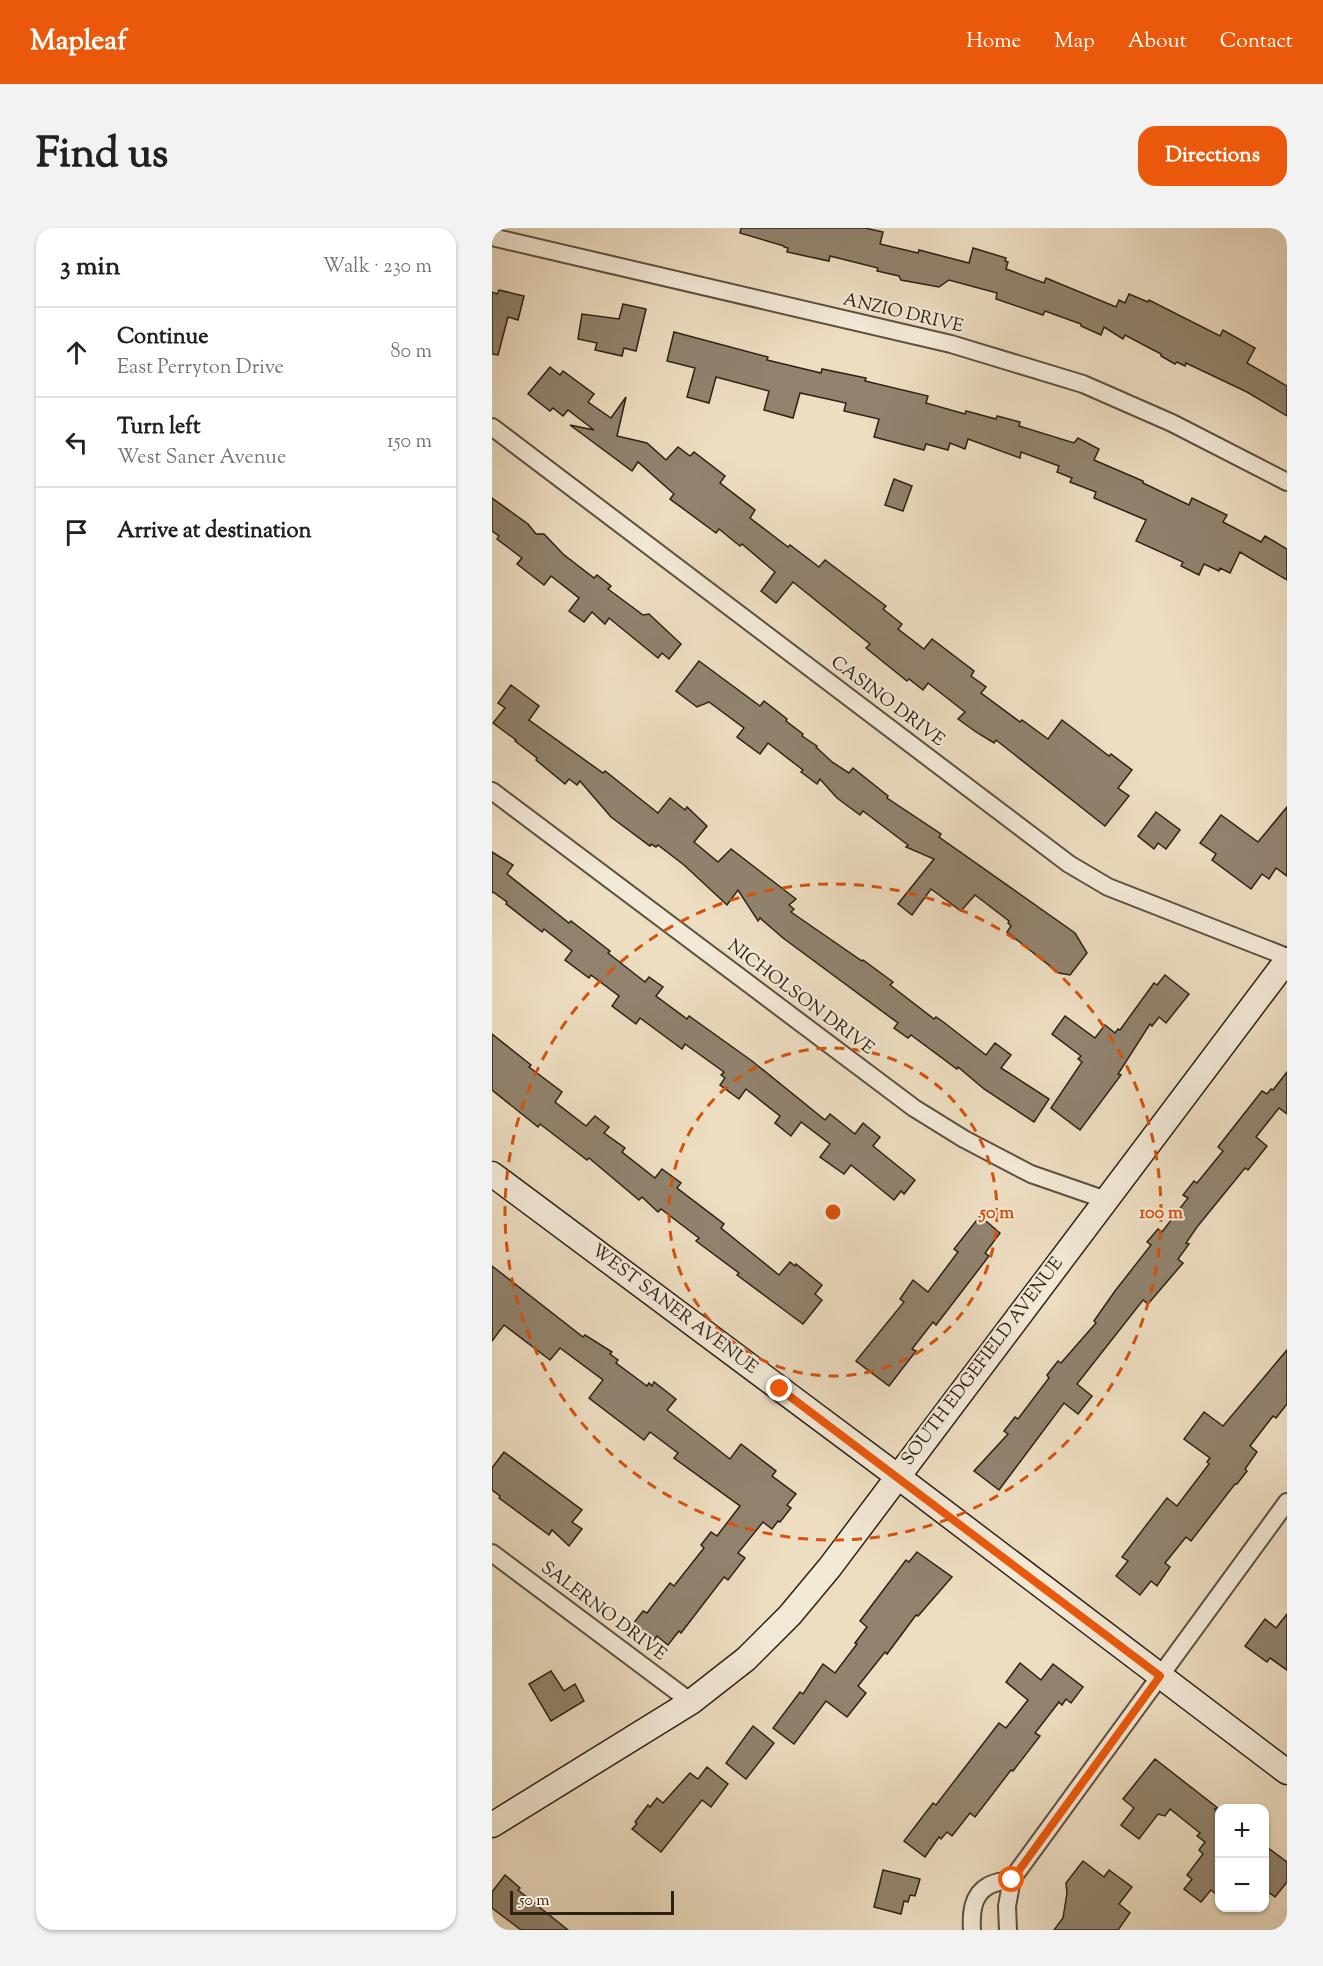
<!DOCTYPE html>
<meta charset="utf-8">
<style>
body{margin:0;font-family:"Sorts Mill Goudy",serif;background:#f2f2f2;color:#202124}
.controls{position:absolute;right:18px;bottom:18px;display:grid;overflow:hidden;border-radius:12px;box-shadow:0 2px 4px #0004}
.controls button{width:54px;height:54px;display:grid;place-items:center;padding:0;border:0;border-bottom:2px solid #e0e0e0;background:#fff;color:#202124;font:30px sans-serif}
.scale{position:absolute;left:18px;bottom:15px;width:164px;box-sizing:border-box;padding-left:6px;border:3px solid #2d2114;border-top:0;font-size:16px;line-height:21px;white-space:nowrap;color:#2d2114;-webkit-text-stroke:4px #f3e9d7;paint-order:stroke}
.stop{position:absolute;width:18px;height:18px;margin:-14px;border:4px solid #ea580c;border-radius:50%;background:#fff}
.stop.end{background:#ea580c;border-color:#fff;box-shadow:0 2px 6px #0008}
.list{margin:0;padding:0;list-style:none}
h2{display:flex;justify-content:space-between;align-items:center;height:78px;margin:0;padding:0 24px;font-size:26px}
h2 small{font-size:20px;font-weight:400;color:#757577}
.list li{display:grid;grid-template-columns:39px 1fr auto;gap:18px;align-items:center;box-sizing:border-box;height:90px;padding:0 24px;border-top:2px solid #e0e0e0}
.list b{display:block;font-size:22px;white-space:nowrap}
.list p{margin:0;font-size:20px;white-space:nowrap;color:#757577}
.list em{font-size:20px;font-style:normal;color:#757577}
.icon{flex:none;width:33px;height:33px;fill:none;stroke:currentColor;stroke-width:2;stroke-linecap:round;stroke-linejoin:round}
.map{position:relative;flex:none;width:795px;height:1702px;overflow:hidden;border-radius:18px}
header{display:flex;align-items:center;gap:36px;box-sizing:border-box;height:84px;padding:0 30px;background:#ea580c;color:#fff}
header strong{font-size:28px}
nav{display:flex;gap:33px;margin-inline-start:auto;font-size:21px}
.intro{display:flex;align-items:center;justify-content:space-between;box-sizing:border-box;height:144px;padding:0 36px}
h1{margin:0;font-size:42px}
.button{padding:15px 27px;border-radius:18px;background:#ea580c;color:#fff;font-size:21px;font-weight:700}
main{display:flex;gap:36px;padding:0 36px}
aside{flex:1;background:#fff;border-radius:18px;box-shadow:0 2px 4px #0004}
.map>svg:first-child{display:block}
.building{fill:#91836e;stroke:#2d2114;stroke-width:1.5}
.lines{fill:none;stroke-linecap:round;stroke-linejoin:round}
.street-casing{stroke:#5d503f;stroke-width:20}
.secondary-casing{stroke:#2d2114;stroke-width:27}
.street{stroke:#f3e9d7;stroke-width:16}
.secondary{stroke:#f3e9d7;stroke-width:24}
.route{stroke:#ea580c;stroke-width:8}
.ring{fill:none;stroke:#d5530d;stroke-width:3;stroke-dasharray:10 8}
.labels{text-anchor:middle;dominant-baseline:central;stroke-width:4.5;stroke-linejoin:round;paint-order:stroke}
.street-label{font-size:18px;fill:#2d2114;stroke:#f3e9d7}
.centre{fill:#d5530d;stroke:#f3e9d7;stroke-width:3}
.ring-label{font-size:18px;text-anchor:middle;font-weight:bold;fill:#d5530d;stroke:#f3e9d7;stroke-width:4.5;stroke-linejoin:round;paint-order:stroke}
</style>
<header>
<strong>Mapleaf</strong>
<nav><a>Home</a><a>Map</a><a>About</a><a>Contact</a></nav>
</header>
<div class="intro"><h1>Find us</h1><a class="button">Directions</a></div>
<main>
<aside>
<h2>3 min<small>Walk · 230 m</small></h2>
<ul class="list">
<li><svg class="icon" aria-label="ahead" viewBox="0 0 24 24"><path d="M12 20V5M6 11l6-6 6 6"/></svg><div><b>Continue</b><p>East Perryton Drive</p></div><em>80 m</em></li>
<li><svg class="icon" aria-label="left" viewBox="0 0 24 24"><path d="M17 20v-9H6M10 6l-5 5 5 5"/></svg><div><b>Turn left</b><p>West Saner Avenue</p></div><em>150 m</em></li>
<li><svg class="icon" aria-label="arrive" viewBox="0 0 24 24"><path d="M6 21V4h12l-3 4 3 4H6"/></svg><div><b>Arrive at destination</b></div></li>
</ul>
</aside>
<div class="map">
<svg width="795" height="1702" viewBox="0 0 795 1702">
<rect width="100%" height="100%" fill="#edddc1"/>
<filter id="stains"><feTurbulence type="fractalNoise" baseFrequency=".00333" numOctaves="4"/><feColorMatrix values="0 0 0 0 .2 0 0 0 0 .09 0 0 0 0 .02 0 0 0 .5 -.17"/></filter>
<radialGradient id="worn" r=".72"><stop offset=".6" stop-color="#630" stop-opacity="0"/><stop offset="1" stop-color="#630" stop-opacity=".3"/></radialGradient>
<g class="building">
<polygon points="249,0 373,0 391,4 388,16 426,25 427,22 477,35 481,20 514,30 513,33 516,34 514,41 552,55 554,50 624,79 627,72 633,75 637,66 656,74 657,72 728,108 731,102 763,120 755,135 795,158 795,188 755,164 694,135 693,138 685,134 683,136 669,128 669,126 633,107 631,111 612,99 609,107 589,98 589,96 553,83 551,87 504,71 505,65 457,52 447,59 409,52 407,48 385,43 386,40 338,28 337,33 295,24 296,20 292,19 292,18 248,5"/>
<polygon points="7,62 32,68 26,92 16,89 6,127 0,126 0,64 5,66"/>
<polygon points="131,76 154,81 144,123 132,120 130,128 103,122 105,115 86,111 90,86 127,91"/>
<polygon points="182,104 276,129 275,132 329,145 330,141 374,150 373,153 436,168 434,175 473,186 474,183 504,191 505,188 528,194 527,198 582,215 586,210 607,221 602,232 651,253 651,255 697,277 700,270 735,287 731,294 769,314 773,308 795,321 795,352 748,324 738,345 728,340 727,343 712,336 707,347 689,338 691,334 644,313 654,292 602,270 604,264 578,254 580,250 565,244 567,238 529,224 528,230 476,211 473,221 458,215 456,222 434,216 432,222 382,209 387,191 352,183 354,175 308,165 301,190 272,182 277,163 224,149 217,175 195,169 203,140 175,133"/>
<polygon points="58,139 68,147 71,143 102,166 96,174 119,190 134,169 125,208 155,215 174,232 186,219 198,228 202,224 233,248 228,255 263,282 258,290 296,319 298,317 327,339 333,332 394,378 391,381 410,396 406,401 432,421 440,411 482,443 479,448 494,459 489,465 528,494 530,492 556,511 570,492 617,528 619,526 640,542 626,560 637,568 613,598 504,512 502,515 484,504 466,491 473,484 436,455 431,462 417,451 415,453 374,420 378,416 301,354 284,375 269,363 283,344 250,316 248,318 227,301 224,305 178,271 182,266 146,234 140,243 78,197 102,202 76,182 71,188 61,180 58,183 36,166"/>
<polygon points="402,251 420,258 411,283 393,277"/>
<polygon points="0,270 36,296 44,306 52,306 71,326 102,350 105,347 119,358 116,361 151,387 157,386 189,416 177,431 170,425 166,430 117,390 113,396 100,384 92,394 77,383 87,370 59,348 52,357 25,336 30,330 5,311 7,308 0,303"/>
<polygon points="207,433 268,478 272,473 295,491 294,493 311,506 310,508 325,518 324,519 340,534 357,545 361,540 396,568 395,570 449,606 447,609 583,705 595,725 578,747 567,745 515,704 519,698 516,695 517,693 483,667 469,683 439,661 420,687 406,676 442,631 414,619 416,617 371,583 368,587 345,570 328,551 325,556 309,544 311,542 276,515 268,526 245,509 252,500 217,474 205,479 184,463"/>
<polygon points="19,457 47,478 37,492 111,545 113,543 166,585 178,570 193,582 195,579 215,598 202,614 226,634 239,621 304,671 297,677 302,681 299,684 370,733 371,732 401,754 398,757 442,791 444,789 450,793 494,827 503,815 519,827 509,840 557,871 542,894 492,861 466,839 465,841 419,807 416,810 402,800 406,795 291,710 268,690 266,693 246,662 235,677 192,637 166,617 164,619 159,616 158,618 119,589 88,553 85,557 77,551 73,556 44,532 45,530 23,513 24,512 1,495 13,480 6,475"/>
<polygon points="795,579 795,648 784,640 777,651 770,646 759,661 720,632 724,626 708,615 729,587 766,614"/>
<polygon points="664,584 688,602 674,621 666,615 662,621 646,608"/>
<polygon points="0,624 21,637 15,646 77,695 79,693 118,723 116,725 153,754 157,749 171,759 164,768 195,791 197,788 260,833 333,892 338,886 363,906 371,895 388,909 381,918 423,952 412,966 409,963 402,972 359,937 352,946 328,929 338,916 309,894 299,908 283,895 288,888 254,861 247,871 228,857 233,850 229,847 232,844 193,816 190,821 148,790 144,796 120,778 127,768 99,747 97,750 73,732 80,723 52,701 50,704 14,676 15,674 1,664 0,665"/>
<polygon points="673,747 697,766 674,795 667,789 660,798 658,796 626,846 629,847 588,902 559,880 590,834 586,831 589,828 560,806 573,788 603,810 613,797 623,805 626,801 628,802 662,755 665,757"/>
<polygon points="0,806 39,837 37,839 70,864 63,874 94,898 103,888 117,899 112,905 133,920 130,924 163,950 170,941 189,955 185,960 232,996 229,1000 287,1047 298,1034 303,1038 304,1036 330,1057 323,1066 330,1072 311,1096 245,1047 247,1045 204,1013 207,1010 169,981 166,984 150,969 147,972 97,930 95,932 48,896 46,899 0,862"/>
<polygon points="795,844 795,886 787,880 764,909 775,918 756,942 753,940 705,999 694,1015 697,1016 686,1031 691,1035 656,1076 651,1072 585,1156 600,1168 586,1186 572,1175 507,1262 482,1243 516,1206 512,1203 523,1189 526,1191 557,1150 555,1147 566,1133 569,1135 604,1095 602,1093 623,1063 659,1017 655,1014 666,1001 670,1004 696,970 691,967 702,953 705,955 731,923 726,919 770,863 775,866 779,861 781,862"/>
<polygon points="488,988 508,1005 493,1025 497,1028 444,1097 441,1094 420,1121 424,1123 397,1158 364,1133 412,1074 408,1071 421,1052 436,1064 466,1024 462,1021"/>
<polygon points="0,1038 91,1109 93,1107 120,1124 118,1126 126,1132 124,1135 155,1158 157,1155 160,1158 162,1154 184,1171 175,1182 238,1231 249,1216 284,1243 280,1248 304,1266 295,1277 299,1280 288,1294 286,1293 280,1301 271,1294 246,1325 253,1330 236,1352 232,1349 189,1405 187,1403 176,1417 165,1408 162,1412 141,1396 151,1383 155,1385 178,1355 182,1358 212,1320 209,1317 219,1304 225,1308 248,1278 182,1230 186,1225 158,1204 152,1212 97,1170 111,1152 68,1120 58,1132 12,1097 0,1113"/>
<polygon points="795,1122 795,1176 784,1190 781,1188 758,1218 765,1224 753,1241 755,1243 745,1256 743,1256 699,1313 694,1309 673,1335 678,1339 665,1358 659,1353 648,1367 624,1348 636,1333 630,1329 675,1270 685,1278 717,1236 715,1234 718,1230 692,1211 712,1184 731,1198"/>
<polygon points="12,1224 90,1282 80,1294 90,1301 77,1318 60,1302 57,1307 7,1270 8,1268 0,1262 0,1240"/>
<polygon points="425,1324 460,1349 426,1388 424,1387 395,1426 393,1424 366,1458 374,1465 355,1489 334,1473 302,1516 281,1500 308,1464 311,1466 331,1436 343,1445 365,1416 363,1415 375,1399 368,1393 414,1332 417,1334"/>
<polygon points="795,1386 795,1442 778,1430 775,1434 753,1418 773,1391 784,1400"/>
<polygon points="528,1435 549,1452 561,1436 591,1459 579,1475 574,1471 570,1477 567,1474 543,1505 548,1508 521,1543 519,1542 483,1589 478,1585 460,1608 455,1604 449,1611 447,1609 433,1629 412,1613 441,1575 444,1577 507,1495 514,1500 536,1472 514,1454"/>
<polygon points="59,1443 72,1463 83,1456 92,1473 59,1493 37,1456"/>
<polygon points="261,1498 282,1515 254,1551 234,1535"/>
<polygon points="663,1531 727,1581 722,1581 728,1584 728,1669 719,1662 709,1674 692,1661 700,1651 695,1647 711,1626 707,1622 713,1614 705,1608 708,1605 678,1581 673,1588 666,1586 647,1611 629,1597 642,1580 631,1571"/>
<polygon points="215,1539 236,1556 219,1579 210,1572 169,1624 140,1601 145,1596 143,1594 156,1577 158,1579 165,1570 171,1575 198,1545 206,1551"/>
<polygon points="772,1617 795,1634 795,1654 783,1669 772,1661"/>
<polygon points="591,1633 612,1649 617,1642 640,1659 627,1676 638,1685 626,1702 562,1702 571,1690 575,1665 574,1655"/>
<polygon points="391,1642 428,1651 423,1668 418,1667 416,1674 412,1673 409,1686 382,1679"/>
<polygon points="13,1647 28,1660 26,1662 76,1702 29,1702 0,1680 0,1664"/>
</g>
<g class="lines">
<defs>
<g id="street">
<polyline points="0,9 459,116 591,156 680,195 795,254"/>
<polyline points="0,199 577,636 616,659 795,729"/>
<polyline points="0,563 422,880 472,911 539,946 614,972"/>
<polyline points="0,1325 199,1474"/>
<path d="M480 1702C479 1686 480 1667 496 1658 502 1654 513 1653 520 1651L795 1274"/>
<polyline points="516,1702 515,1678 520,1651"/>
</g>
<g id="secondary">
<polyline points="0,946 405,1248 795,1544"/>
<polyline points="0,1597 199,1474 254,1431 298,1387 338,1339 795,732"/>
</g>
</defs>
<use href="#street" class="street-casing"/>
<use href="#secondary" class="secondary-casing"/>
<use href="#street" class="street"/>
<use href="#secondary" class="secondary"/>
</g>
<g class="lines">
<polyline class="route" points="288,1161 668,1448 520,1652"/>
</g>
<g class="ring">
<circle cx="341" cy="984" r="164"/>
<circle cx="341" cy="984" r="328"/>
</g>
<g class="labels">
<g class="street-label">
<text transform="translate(411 86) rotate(13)">ANZIO DRIVE</text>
<text transform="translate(395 474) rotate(37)">CASINO DRIVE</text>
<text transform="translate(308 770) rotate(37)">NICHOLSON DRIVE</text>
<text transform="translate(182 1082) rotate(37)">WEST SANER AVENUE</text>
<text transform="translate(491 1134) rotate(-53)">SOUTH EDGEFIELD AVENUE</text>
<text transform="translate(111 1384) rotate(37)">SALERNO DRIVE</text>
</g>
</g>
<circle cx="341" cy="984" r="9" class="centre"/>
<g class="ring-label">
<text x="505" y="990">50 m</text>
<text x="669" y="990">100 m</text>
</g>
<rect width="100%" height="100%" filter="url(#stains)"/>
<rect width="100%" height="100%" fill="url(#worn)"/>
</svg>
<div class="controls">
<button>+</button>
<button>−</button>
</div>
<div class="scale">50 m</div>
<div class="stop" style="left:520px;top:1652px"></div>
<div class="stop end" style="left:288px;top:1161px"></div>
</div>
</main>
